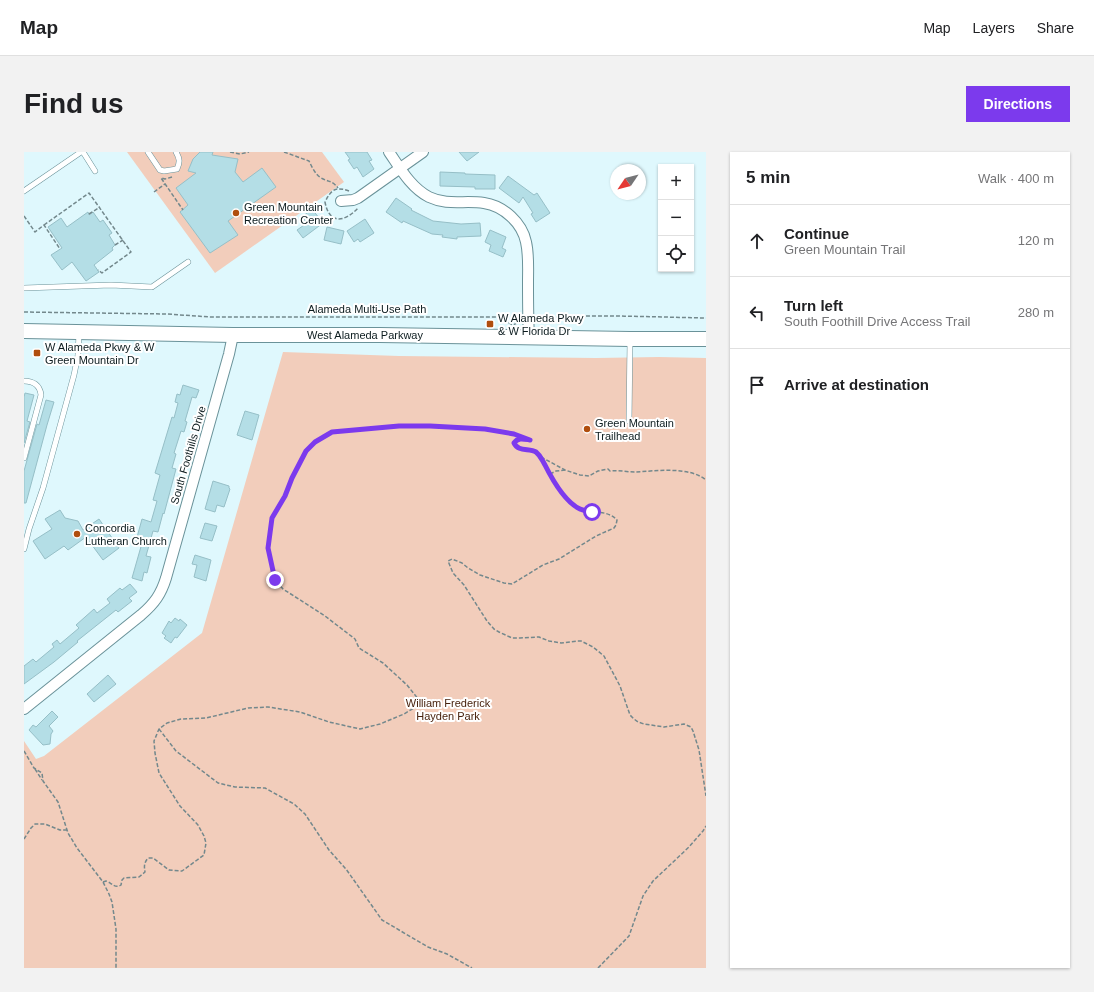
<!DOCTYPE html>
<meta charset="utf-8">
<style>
body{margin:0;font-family:Helvetica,sans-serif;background:#f2f2f2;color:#202124}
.controls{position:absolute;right:12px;top:12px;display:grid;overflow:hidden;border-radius:0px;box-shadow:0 1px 3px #0004}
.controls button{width:36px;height:36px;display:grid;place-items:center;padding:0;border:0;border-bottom:1px solid #e0e0e0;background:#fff;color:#202124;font:20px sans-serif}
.compass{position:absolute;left:586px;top:12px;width:36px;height:36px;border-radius:50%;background:#fff;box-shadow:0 1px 3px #0004;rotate:235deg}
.stop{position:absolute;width:12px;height:12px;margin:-9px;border:3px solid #7c3aed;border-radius:50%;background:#fff}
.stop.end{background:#7c3aed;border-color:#fff;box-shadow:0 1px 4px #0008}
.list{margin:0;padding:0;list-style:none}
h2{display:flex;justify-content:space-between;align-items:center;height:52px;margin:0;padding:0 16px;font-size:17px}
h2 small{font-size:13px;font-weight:400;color:#757577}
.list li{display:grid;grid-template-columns:26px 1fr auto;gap:12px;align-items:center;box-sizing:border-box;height:72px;padding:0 16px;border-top:1px solid #e0e0e0}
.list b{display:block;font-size:15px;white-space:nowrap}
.list p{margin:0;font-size:13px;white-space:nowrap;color:#757577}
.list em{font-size:13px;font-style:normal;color:#757577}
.icon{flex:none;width:22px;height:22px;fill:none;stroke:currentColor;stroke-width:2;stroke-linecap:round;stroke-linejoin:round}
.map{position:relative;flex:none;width:682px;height:816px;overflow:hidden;border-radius:0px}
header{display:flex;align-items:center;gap:24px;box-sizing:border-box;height:56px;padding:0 20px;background:#fff;border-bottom:1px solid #e0e0e0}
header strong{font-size:19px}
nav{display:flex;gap:22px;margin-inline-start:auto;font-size:14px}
.intro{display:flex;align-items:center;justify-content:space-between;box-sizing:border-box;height:96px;padding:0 24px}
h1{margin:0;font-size:28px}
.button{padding:10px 18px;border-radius:0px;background:#7c3aed;color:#fff;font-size:14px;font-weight:700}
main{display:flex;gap:24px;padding:0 24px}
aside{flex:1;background:#fff;border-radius:0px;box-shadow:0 1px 3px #0004}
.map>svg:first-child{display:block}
.green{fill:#f2cdbb}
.building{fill:#b4dee6;stroke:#96bfc7}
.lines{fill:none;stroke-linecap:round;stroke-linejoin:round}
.lane-casing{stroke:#6a9299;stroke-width:6}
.street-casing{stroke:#6a9299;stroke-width:12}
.secondary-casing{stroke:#6a9299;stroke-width:16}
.path{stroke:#73888c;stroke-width:1.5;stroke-dasharray:4 2;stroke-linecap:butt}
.lane{stroke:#fff;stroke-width:5}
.street{stroke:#fff;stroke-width:10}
.secondary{stroke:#fff;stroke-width:14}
.route{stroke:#7c3aed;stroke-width:5}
.poi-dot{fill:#b04e0e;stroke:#fff;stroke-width:1.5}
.labels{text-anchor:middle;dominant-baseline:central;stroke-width:4;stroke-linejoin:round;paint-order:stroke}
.poi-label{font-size:11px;fill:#0b1b1e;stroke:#fff;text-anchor:start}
.street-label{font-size:11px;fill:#0b1b1e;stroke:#fff}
.park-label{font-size:11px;fill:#441e09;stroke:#fff}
</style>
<header>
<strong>Map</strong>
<nav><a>Map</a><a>Layers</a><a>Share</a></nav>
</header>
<div class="intro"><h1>Find us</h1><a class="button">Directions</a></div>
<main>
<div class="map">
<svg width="682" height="816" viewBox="0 0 682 816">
<rect width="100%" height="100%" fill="#dff8fd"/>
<g class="green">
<polygon points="103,0 298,0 320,30 191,121"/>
<polygon points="259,200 375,204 572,206 635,205 682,206 682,816 0,816 0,589 12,607 20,604 178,481"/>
</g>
<g class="building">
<polygon points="176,0 189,0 188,3 214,7 211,20 219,30 238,16 252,35 204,69 214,83 186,101 156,60 164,53 152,36 172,21 164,19 169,7"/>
<polygon points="321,0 343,0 348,8 345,9 350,17 339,25 333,15 330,17 324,8 326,7"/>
<polygon points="435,0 455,0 443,9"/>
<polygon points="416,20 441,21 441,22 471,23 471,37 451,37 451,35 416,34"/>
<polygon points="484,24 510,43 513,41 526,61 512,70 507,62 509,61 499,45 495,51 475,36"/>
<polygon points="372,46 388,57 387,58 409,69 437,72 456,71 457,84 433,85 433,87 418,85 419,83 408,82 379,69 378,71 362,60"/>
<polygon points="288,57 299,71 279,86 273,78 283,71 278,65"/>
<polygon points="64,60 65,63 69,60 76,70 79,68 88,81 85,83 91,93 88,96 89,98 70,113 75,120 62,129 48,110 38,118 27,103 38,96 24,75 37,66 43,75"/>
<polygon points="341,67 350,81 336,90 334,87 330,90 323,79"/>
<polygon points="303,75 320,79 317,92 300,88"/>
<polygon points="466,78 482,85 478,96 482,98 479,105 465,99 467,93 461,90"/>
<polygon points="159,233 175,238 172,246 168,245 161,269 163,270 160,280 157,279 150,301 152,302 148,316 152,317 140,362 139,361 134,380 129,379 122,404 127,405 123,421 120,420 118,429 108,426 118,391 112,389 118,367 127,370 133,349 129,348 136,323 131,321 148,265 150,266 154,251 151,250 153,242 156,243"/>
<polygon points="1,241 10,243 3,269 6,270 0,291 0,245"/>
<polygon points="22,248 30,250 23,273 2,351 0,351 0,319 13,272 15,273"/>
<polygon points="221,259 235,263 228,288 213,283"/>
<polygon points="189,329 205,334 205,336 206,337 200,355 193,353 191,360 181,357"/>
<polygon points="36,358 41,366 54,369 59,378 75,367 95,396 79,408 62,385 44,398 40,394 21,407 9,389 28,377 21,367"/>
<polygon points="181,371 193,374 188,389 176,386"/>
<polygon points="171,403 187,408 182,429 170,425 173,413 168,412"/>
<polygon points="106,432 113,440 105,446 108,449 94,460 92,458 53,489 54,490 30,510 0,532 0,514 9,507 12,510 30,495 28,492 33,488 36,492 55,476 52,473 70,457 73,461 86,451 83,447 96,436 98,438"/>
<polygon points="151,466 155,469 156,467 163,473 153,486 151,485 147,491 140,486 142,484 138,481 145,469 147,471"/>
<polygon points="84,523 92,532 70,550 63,542"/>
<polygon points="28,559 34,565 25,574 29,579 27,582 26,592 19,593 5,578 9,573 12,575"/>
</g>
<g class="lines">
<defs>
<g id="lane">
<polyline points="59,0 71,19"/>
<path d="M124 0 136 18 140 19 153 17C156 10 156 7 152 0"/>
<polyline points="0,39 57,0"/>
<polyline points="0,136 87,133 128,135 164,110"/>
<path d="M0 229C9 229 16 233 17 243L0 306"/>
<polyline points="605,269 606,188"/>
<polyline points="0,397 5,377 19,336 50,223 54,203 55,181"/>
</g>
<g id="street">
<path d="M365 0C376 16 387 36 405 45 424 54 440 48 460 51 480 54 498 71 502 90 505 103 504 117 504 130 504 148 504 167 505 185"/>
<polyline points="317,49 329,48 334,46 399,0"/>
<path d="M0 557 117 463C131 451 137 442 142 426L205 202 209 183"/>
</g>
<polyline id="secondary" points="0,179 209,183 356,183 606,187 682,187"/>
</defs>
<use href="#lane" class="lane-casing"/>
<use href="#street" class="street-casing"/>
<use href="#secondary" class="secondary-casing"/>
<g class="path">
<polyline points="206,0 216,2 225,0"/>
<path d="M260 0 285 9C288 15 291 22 297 26 304 30 308 28 314 36"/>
<polyline points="148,25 141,27 137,26 159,58"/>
<path d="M325 39C311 34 307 38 301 50 305 72 320 71 334 56"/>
<polyline points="130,40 141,32"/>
<polyline points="65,62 76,55"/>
<polyline points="0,64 11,80 20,73 36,97"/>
<polyline points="20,73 65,41 107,100 78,121 74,118"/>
<polyline points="91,93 99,88"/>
<polyline points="0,160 143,162 187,165 474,165 489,173 495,170"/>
<path d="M514 166C570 162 626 165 682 166"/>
<path d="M502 288C497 287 493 286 490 291L492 294C500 299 510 297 517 304 519 307 519 310 521 313 528 328 538 345 552 355 564 363 582 356 593 368L592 373 590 376 572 384 535 407 519 413 488 432 480 431 456 423 444 416 438 411 428 407 424 409 429 421 440 433 463 469 470 477 475 480 488 486H496L515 485 525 489 537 491 553 489H557L569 495 580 504 596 534 606 563 610 567 614 570 620 572 640 575 660 572 667 575 669 579 675 598 682 644"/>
<path d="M517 305 541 318 556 323 565 324 574 319 584 317 586 319C595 318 603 320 611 320 632 319 665 314 682 328"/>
<polyline points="526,322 532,319 541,318"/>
<polyline points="135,577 152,599 194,631 211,635 241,636 270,652 281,662 305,698 322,717 358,768 404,795 423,802 448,816"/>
<polyline points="0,599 10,616 18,621 19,629 34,650 44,681 53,696 79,730 85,742 88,750 92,777 92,816"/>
<polyline points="11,617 18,628"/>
<polyline points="0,687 7,676 11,672 21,672 36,678 43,678"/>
<path d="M79 730 82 729C88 731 91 737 97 733L98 728 100 726 115 725 121 720C120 714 120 711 124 706H129L145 718 158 719 180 703 182 691 180 684 174 673 156 654 135 621 131 601 130 589 135 577 143 571 157 567 182 566 224 556 244 555 276 560 305 570 336 577 356 572 380 562 390 556 395 548 383 533 359 511 335 496 331 487 301 464 259 437 251 428 244 396 248 366 261 344 268 326 282 299 291 290 308 280 375 274H406L461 277 490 282 506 288"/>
<polyline points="574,816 605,784 619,744 629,729 665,695 679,679 682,674"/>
</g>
<use href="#lane" class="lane"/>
<use href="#street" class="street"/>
<use href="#secondary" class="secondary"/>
</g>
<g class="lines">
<path class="route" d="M251 428 244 396 248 366 261 344 268 326 282 299 291 290 308 280 375 274H406L461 277 490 282 506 288C500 287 494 285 490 291 494 300 505 296 512 300 517 304 518 308 521 313 528 327 541 350 556 357 560 359 564 359 568 360"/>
</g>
<g class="poi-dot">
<circle cx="212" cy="61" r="4"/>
<rect x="462" y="168" width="8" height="8" rx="2"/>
<rect x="9" y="197" width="8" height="8" rx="2"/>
<circle cx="563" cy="277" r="4"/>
<circle cx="53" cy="382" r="4"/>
</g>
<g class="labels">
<g class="poi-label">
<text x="220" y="55">Green Mountain<tspan x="220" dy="13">Recreation Center</tspan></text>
<text x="474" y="166">W Alameda Pkwy<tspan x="474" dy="13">&amp; W Florida Dr</tspan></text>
<text x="21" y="195">W Alameda Pkwy &amp; W<tspan x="21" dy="13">Green Mountain Dr</tspan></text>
<text x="571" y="271">Green Mountain<tspan x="571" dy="13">Trailhead</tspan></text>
<text x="61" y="376">Concordia<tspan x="61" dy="13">Lutheran Church</tspan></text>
</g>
<g class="street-label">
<text x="343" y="157">Alameda Multi-Use Path</text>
<text x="341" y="183">West Alameda Parkway</text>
<text transform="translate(164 303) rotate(-74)">South Foothills Drive</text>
</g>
<g class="park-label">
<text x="424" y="551">William Frederick<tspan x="424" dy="13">Hayden Park</tspan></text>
</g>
</g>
</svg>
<div class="controls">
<button>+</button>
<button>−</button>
<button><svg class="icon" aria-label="locate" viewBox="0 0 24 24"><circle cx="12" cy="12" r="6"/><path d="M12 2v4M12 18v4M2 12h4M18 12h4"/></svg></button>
</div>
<svg class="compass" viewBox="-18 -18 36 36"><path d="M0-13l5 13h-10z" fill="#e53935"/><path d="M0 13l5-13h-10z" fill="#757577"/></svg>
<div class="stop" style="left:568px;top:360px"></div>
<div class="stop end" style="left:251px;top:428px"></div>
</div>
<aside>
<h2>5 min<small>Walk · 400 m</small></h2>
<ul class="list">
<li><svg class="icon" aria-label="ahead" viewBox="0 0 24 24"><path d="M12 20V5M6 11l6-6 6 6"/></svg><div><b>Continue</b><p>Green Mountain Trail</p></div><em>120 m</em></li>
<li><svg class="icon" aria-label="left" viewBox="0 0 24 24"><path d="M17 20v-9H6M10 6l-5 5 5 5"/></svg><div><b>Turn left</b><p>South Foothill Drive Access Trail</p></div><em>280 m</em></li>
<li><svg class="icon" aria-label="arrive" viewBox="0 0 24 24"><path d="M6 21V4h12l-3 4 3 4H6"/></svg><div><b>Arrive at destination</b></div></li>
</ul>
</aside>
</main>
